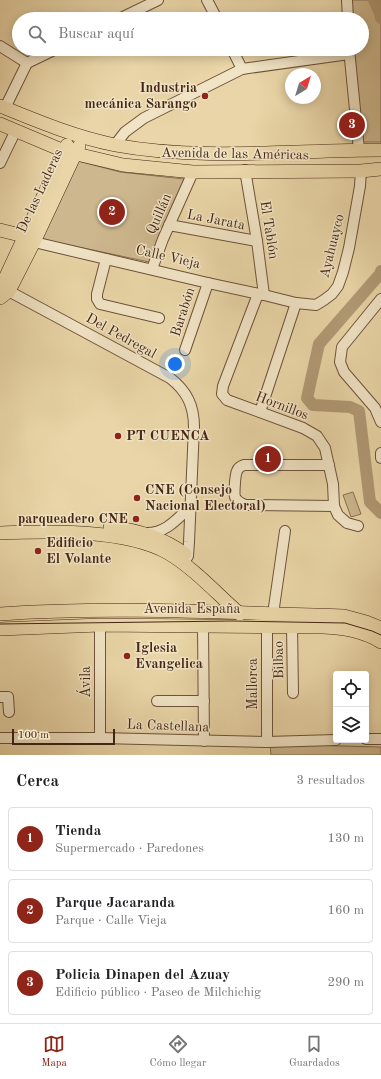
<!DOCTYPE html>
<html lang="es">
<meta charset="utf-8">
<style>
body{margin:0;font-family:"Old Standard TT",serif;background:#f6f6f6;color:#202124}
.controls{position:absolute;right:12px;bottom:12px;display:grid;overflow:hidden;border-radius:4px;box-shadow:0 2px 10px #0003}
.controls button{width:36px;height:36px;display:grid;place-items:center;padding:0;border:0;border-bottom:1px solid #e0e0e0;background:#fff;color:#202124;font:20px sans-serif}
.compass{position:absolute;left:285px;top:68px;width:36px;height:36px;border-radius:50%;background:#fff;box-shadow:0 2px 10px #0003;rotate:38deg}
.scale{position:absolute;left:12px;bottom:10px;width:103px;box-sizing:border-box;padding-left:4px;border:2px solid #452615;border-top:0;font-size:11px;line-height:14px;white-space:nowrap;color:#452615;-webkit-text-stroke:3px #f1e4c6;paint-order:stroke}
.you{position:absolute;left:175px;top:364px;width:14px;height:14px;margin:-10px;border:3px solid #fff;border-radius:50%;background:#1a73e8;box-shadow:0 0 0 6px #1a73e833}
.badge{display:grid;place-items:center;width:26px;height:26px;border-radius:50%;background:#8f2418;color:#fff;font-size:13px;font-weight:700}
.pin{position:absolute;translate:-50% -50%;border:2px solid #fff;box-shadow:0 1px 4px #0006}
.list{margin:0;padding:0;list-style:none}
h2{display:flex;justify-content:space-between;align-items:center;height:52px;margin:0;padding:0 16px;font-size:17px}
h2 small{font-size:13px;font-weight:400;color:#757577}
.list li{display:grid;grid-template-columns:26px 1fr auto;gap:12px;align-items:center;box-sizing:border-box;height:64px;margin:0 8px 8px;padding:0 8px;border:1px solid #e0e0e0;border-radius:4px}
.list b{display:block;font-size:15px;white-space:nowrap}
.list p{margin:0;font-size:13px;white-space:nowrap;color:#757577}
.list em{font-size:13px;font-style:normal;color:#757577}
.icon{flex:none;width:22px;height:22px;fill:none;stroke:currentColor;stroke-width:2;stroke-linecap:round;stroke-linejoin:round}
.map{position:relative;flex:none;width:381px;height:755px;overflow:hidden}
.search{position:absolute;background:#fff;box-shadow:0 2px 10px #0003;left:12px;right:12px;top:12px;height:44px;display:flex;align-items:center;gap:10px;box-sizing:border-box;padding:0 14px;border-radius:22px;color:#757577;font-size:15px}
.sheet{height:268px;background:#fff}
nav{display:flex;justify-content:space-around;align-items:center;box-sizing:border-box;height:56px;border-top:1px solid #e0e0e0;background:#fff;font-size:11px;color:#757577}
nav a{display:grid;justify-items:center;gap:2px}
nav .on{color:#8f2418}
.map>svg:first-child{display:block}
.green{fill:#cdb78e;stroke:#896e52}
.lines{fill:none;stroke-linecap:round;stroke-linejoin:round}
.river{stroke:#b19a75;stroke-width:12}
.minor-casing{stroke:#6e523a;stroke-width:12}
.major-casing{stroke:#452615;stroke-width:14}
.minor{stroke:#f1e4c6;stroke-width:10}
.major{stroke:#e9d5a7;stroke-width:13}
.tram{stroke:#452615;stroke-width:1}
.poi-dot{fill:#8f2418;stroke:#f1e4c6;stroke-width:1.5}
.labels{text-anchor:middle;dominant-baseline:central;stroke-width:3;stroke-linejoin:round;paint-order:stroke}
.poi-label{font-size:14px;font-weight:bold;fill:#452615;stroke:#f1e4c6;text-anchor:start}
.street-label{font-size:14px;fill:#452615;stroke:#f1e4c6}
</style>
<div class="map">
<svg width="381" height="755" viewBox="0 0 381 755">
<rect width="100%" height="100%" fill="#e9d5a7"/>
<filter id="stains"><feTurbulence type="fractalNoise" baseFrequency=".005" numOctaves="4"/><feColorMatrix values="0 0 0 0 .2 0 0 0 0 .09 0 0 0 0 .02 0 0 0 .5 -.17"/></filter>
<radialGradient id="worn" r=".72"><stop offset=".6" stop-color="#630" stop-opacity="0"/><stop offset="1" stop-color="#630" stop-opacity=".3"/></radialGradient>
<g class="green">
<polygon points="351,0 381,0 381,142 363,142 350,49 362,49 362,19 351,19"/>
<polygon points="78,161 120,172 184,179 149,262 41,239"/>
<polygon points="353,492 361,514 351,517 343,495"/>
<polygon points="270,744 381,747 381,755 271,755"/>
</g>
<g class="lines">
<g class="river">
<polyline points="374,0 380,13 381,18"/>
<polyline points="381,271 381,273 319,344 307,398 313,405 350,407 359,411 370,502 381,513"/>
</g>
<defs>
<g id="minor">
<polyline points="207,0 217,19"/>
<polyline points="347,0 348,19"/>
<polyline points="119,19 158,0"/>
<polyline points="0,46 27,63"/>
<polyline points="232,49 242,69"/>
<polyline points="349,49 359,150"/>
<polyline points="5,108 27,63 56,49"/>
<polyline points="115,145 125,132 144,118 242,69 349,54"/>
<polyline points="0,163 16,130"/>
<polyline points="245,170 257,241 264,295"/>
<polyline points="169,225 257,241"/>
<polyline points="34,242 208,283 264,295 296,303 316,305 324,300 332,294 338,286 343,272 349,248 360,186 361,171"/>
<polyline points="106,259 97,294 97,299 100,304 159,318"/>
<polyline points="152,269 163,239 193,172"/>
<path d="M3 288 170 378C187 391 194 406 194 427L189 542 188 556 185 561"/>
<polyline points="258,294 223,386 222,394 227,400 303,428 317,436 325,448 333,484 334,506 338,515 347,523 358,526"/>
<polyline points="381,299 342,347 340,362 344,372 375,408 381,422"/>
<polyline points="185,350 208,283"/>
<polyline points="260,412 296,303"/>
<polyline points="381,453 381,458"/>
<path d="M329 465H244C241 466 238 468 237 471 235 475 234 494 235 497 237 502 241 503 245 505L334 506"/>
<path d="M147 533C166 533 177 519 190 507"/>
<polyline points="273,614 285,531"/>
<polyline points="100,625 100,738"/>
<polyline points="203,625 204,741"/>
<polyline points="267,626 267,742"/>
<polyline points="292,626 293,693"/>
<polyline points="0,697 8,697 9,712"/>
<polyline points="157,701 204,701"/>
<polyline points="0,738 100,738 267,742 336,740"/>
<polyline points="366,739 381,739"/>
</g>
<g id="major">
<path d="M0 106C37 121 75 137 115 145 201 161 294 150 381 150"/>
<polyline points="0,124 64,151 123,165 193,172 361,171 381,169"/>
<polyline points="0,230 24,236 32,241"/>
<polyline points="0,293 1,287 67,145"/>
<polyline points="0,298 9,291 34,242 79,146"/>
<path d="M110 527C138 530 162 537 185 554"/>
<path d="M0 533C48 531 126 529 168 553 195 569 217 594 240 614"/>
<path d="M0 614C114 606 230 613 344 616L366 622 381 628"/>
<path d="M0 629 100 625 323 627C344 628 363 631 381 642"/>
</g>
</defs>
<use href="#minor" class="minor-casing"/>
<use href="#major" class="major-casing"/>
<use href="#minor" class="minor"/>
<use href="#major" class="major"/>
<polyline class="tram" points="0,624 232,621 345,623 372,631 381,635"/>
</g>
<g class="poi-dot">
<circle cx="205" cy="96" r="4"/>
<circle cx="118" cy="436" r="4"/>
<circle cx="137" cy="498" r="4"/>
<circle cx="136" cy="519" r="4"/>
<circle cx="38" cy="551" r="4"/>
<circle cx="127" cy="656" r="4"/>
</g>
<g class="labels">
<g class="poi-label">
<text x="197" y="88" text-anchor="end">Industria<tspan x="197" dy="16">mecánica Sarango</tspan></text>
<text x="126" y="436">PT CUENCA</text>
<text x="145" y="490">CNE (Consejo<tspan x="145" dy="16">Nacional Electoral)</tspan></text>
<text x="128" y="519" text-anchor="end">parqueadero CNE</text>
<text x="46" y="543">Edificio<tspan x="46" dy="16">El Volante</tspan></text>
<text x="135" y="648">Iglesia<tspan x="135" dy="16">Evangelica</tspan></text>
</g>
<g class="street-label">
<text transform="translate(235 154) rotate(1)">Avenida de las Américas</text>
<text transform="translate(40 191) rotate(-65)">De las Laderas</text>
<text transform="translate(159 214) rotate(-66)">Quillán</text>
<text transform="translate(216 220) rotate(11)">La Jarata</text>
<text transform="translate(269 230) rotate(81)">El Tablón</text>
<text transform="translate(332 246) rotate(-76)">Ayahuayco</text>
<text transform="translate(168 257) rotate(13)">Calle Vieja</text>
<text transform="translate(183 312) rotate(-72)">Barabón</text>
<text transform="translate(121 336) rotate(29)">Del Pedregal</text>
<text transform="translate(282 406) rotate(21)">Hornillos</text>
<text x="192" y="609">Avenida España</text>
<text transform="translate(279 660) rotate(-91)">Bilbao</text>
<text transform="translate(86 682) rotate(-90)">Ávila</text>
<text transform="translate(253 684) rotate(-90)">Mallorca</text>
<text transform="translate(168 726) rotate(2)">La Castellana</text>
</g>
</g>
<rect width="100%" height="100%" filter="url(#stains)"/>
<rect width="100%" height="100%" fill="url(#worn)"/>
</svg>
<div class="controls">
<button><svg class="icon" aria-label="locate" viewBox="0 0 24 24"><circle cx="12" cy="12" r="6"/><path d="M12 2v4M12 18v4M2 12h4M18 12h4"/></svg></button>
<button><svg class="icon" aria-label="layers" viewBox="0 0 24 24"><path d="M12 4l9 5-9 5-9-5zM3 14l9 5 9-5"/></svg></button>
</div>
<svg class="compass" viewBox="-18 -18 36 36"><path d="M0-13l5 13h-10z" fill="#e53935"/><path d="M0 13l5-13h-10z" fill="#757577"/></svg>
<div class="scale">100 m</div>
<div class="you"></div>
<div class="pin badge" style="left:268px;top:459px">1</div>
<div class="pin badge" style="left:112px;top:212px">2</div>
<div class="pin badge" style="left:352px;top:125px">3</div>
<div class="search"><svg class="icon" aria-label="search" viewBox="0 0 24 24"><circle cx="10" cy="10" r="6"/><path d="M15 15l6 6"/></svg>Buscar aquí</div>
</div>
<section class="sheet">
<h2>Cerca<small>3 resultados</small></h2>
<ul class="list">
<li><span class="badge">1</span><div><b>Tienda</b><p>Supermercado · Paredones</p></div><em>130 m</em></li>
<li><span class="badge">2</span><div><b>Parque Jacaranda</b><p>Parque · Calle Vieja</p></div><em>160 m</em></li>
<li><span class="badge">3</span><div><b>Policia Dinapen del Azuay</b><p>Edificio público · Paseo de Milchichig</p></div><em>290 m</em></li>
</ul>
</section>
<nav>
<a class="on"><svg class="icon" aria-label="map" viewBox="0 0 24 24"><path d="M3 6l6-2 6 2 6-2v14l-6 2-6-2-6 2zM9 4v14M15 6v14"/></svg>Mapa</a>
<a><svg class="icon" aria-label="directions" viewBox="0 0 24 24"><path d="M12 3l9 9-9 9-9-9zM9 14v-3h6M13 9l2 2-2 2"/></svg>Cómo llegar</a>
<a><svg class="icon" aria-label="saved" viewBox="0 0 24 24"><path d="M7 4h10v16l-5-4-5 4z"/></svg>Guardados</a>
</nav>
